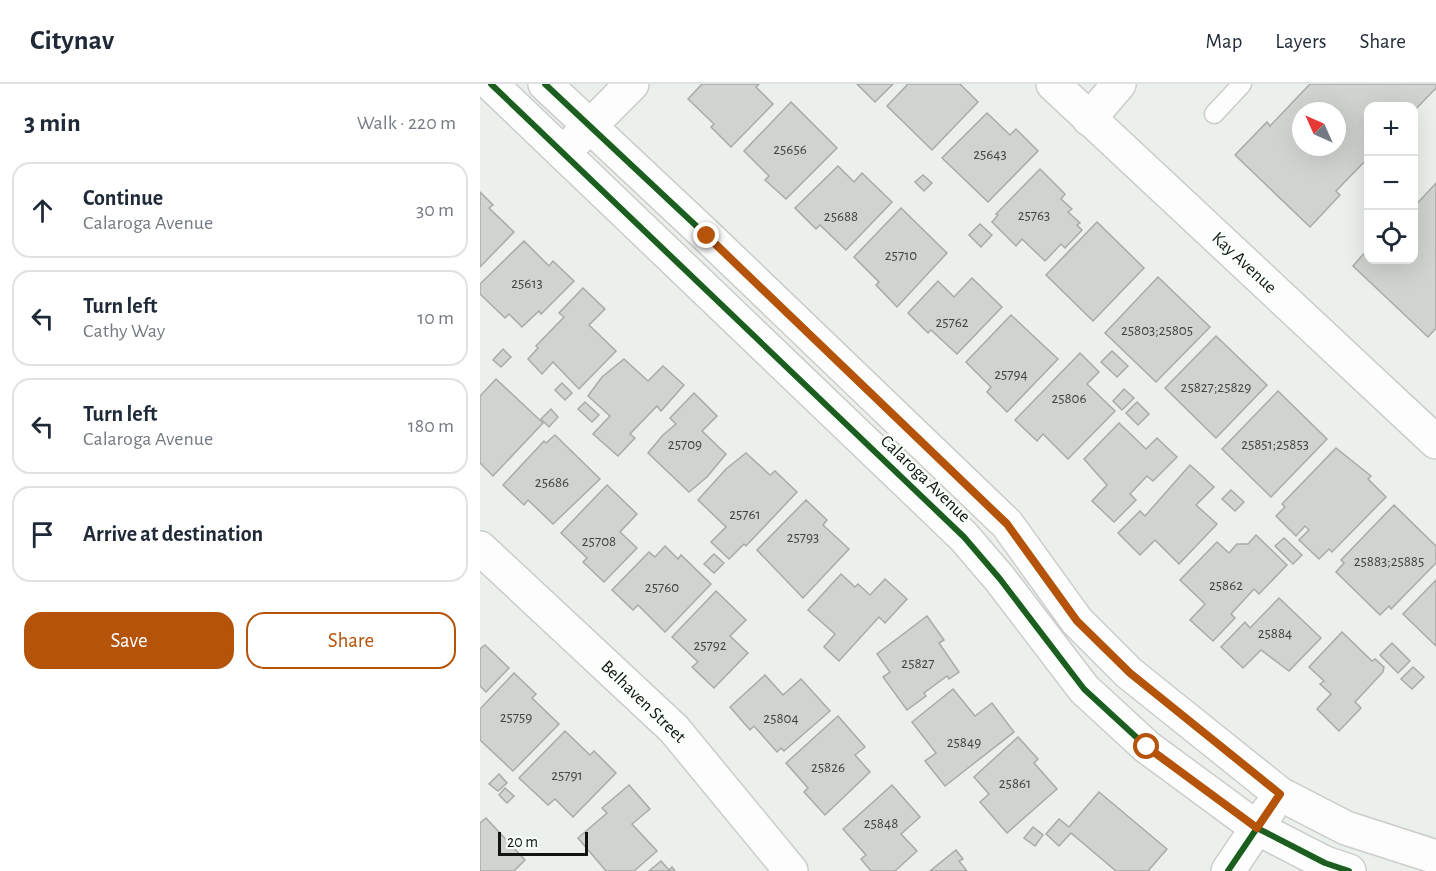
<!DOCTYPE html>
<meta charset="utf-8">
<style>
body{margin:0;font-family:"Alegreya Sans",sans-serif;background:#f2f2f3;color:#1f2937}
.controls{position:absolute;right:18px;top:18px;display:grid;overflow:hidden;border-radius:12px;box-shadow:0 6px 24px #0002}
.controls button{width:54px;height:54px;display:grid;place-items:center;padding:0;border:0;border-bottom:2px solid #e0e1e3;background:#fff;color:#1f2937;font:30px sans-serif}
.compass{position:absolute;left:812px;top:18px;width:54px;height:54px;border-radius:50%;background:#fff;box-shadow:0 6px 24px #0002;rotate:315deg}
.scale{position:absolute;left:18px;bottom:15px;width:90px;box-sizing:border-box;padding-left:6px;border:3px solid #121412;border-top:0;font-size:16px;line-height:21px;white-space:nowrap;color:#121412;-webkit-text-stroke:4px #f9fff9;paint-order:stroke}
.stop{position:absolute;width:18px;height:18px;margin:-14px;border:4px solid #b45309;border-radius:50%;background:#fff}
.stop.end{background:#b45309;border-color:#fff;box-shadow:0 2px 6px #0008}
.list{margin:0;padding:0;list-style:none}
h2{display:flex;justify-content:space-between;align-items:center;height:78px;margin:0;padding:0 24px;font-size:26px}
h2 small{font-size:20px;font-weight:400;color:#747a83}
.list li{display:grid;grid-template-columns:39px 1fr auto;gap:18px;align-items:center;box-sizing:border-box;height:96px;margin:0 12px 12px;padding:0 12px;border:2px solid #e0e1e3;border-radius:18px}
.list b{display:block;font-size:22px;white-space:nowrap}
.list p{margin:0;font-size:20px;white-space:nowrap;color:#747a83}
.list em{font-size:20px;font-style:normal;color:#747a83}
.actions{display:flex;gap:12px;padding:18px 24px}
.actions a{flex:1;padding:14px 0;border:2px solid #b45309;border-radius:18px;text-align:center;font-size:21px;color:#b45309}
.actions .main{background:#b45309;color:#fff}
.icon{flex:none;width:33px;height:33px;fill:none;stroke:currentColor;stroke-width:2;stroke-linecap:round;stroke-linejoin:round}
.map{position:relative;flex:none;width:956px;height:787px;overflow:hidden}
header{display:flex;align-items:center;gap:36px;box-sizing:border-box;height:84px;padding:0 30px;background:#fff;border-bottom:2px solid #e0e1e3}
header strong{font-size:28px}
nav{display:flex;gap:33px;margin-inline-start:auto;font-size:21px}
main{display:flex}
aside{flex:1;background:#fff}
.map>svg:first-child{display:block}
.building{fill:#d0d3d0;stroke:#a8aba8;stroke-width:1.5;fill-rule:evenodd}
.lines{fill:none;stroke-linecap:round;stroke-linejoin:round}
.service-casing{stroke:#cacdca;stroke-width:21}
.minor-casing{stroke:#cacdca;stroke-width:36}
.tertiary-casing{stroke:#cacdca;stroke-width:36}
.service{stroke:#fcfdfc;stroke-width:18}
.minor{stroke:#fcfdfc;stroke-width:33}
.tertiary{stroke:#fcfdfc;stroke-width:33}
.cycleway-casing{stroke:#f9fff9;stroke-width:10}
.cycleway{stroke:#1b5e20;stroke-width:6}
.route{stroke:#b45309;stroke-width:8}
.labels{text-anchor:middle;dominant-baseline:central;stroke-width:4.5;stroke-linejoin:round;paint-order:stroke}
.number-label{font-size:15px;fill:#424442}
.street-label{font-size:18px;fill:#121412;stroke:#f9fff9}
</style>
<header>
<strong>Citynav</strong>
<nav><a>Map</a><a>Layers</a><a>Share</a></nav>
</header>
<main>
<aside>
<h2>3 min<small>Walk · 220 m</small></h2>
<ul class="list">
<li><svg class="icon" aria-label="ahead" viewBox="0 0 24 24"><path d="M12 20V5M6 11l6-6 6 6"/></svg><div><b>Continue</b><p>Calaroga Avenue</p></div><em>30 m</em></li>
<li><svg class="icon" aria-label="left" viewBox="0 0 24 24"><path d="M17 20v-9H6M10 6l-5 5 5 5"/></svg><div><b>Turn left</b><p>Cathy Way</p></div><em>10 m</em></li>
<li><svg class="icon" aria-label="left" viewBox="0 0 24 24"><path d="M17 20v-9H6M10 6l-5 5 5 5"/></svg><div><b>Turn left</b><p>Calaroga Avenue</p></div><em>180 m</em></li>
<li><svg class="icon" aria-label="arrive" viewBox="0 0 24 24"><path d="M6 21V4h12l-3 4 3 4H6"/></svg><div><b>Arrive at destination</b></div></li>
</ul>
<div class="actions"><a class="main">Save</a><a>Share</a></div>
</aside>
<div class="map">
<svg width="956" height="787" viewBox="0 0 956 787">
<rect width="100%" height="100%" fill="#ecf0ec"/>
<g class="building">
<polygon points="222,0 279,0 276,3 293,20 251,63 231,43 234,40 208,15"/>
<polygon points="377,0 413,0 395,18"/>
<polygon points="428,0 480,0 498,18 452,66 407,22"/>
<path d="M830 0H956V4L934 27V22H888V74L856 107 860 111 830 143 755 71 787 38 790 42ZM821 27H857V63H821Z"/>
<polygon points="311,18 357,64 306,115 285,96 289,92 264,67"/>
<polygon points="507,29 530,51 536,45 558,67 508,118 462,74"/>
<polygon points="358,82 374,98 382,89 412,118 366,166 340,141 336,145 315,124"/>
<polygon points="560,85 585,110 581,115 592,125 588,128 600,139 597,141 602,146 585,164 581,160 565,177 542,155 536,162 512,138 518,131 516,130"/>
<polygon points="443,91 452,99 444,107 435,98"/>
<polygon points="956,99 956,244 948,253 873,182 888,165 888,176 934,176 934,123"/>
<polygon points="0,108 13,121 9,124 34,148 0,183"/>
<polygon points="421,124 467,169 417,223 396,201 399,198 374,173"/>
<polygon points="617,138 664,184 613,237 566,191"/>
<polygon points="500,140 512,151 501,163 489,151"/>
<polygon points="44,157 69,182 73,177 94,197 61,230 59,227 42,243 29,230 25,234 0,210 0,200"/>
<polygon points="678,193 730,243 676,298 625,249"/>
<polygon points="492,194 522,223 477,270 451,246 448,249 428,229 458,197 474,213"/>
<polygon points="103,204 125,225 109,241 136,267 99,305 73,278 62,290 48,275 58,264 56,262 84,233 79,229"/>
<polygon points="531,231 578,275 527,328 507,308 511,303 486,278"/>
<polygon points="736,252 787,301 736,354 685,304"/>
<polygon points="23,265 31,273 21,283 13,276"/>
<polygon points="632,267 648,282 637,293 621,278"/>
<polygon points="600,269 619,288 607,300 635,327 588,375 563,350 557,357 535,336"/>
<polygon points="144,275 168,297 183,282 204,301 181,327 177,322 150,350 155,354 138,372 113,350 130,332 108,312 122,293"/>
<polygon points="16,295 63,339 13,392 0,379 0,312"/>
<polygon points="82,299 92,309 85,316 75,306"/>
<polygon points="644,305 654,314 642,326 633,317"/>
<polygon points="798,307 847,355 791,413 742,365"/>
<polygon points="214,309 237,332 222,347 246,370 227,393 209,408 168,369 183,351 196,340 190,334"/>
<polygon points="105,318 119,331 112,338 98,325"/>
<polygon points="657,318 669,330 658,341 646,329"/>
<polygon points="71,325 78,333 69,343 61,335"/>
<polygon points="639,339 666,365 677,354 697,373 673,397 667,392 650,410 656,416 634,438 612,417 627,401 604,375"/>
<polygon points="75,351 120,395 73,440 48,416 44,421 23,401 64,357 66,359"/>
<polygon points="856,364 891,392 888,395 906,413 852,468 849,465 839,475 819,456 829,446 825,442 816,452 796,432 805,423 802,420"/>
<polygon points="266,369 290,391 295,387 317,408 266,462 264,460 249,475 231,458 246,443 218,416 246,385"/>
<polygon points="710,381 734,403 716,421 737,440 699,480 675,456 660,471 638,449 660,427 665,432"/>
<polygon points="127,401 157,430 140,448 157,464 124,498 103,478 107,474 81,449"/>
<polygon points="751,406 764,418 755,427 742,415"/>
<polygon points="326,416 347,436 343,441 369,465 323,514 277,466"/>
<polygon points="914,421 956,462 956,479 911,525 909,522 900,531 856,488 864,479 861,476"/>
<polygon points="776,451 807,481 779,510 774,505 751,530 755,534 733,557 710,536 725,520 700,496 737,458 749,469 757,460 768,460"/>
<polygon points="804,454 822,471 813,480 795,462"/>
<polygon points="185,462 198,475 201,471 231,500 185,548 158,521 153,526 132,506 169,468 175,473"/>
<polygon points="234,470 244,479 234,489 224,480"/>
<polygon points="361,490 375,503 378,500 390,511 405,495 427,515 405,539 399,533 359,577 344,563 355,550 328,526"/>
<polygon points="956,496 956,562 923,530"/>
<polygon points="236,507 266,536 250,552 268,569 234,604 212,583 218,578 192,553"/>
<polygon points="799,514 841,554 809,587 781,566 763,584 741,563 765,538 770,544"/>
<polygon points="447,532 464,556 459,559 479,588 469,595 467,592 444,609 446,612 427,626 403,593 410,588 397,570"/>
<polygon points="862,548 892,577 895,575 904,583 903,588 875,618 881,624 859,647 837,625 851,610 840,600 844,597 829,583"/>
<polygon points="912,559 930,577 918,589 900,571"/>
<polygon points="5,561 29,584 6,608 0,602 0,565"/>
<polygon points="933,583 944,593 932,605 921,595"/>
<polygon points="34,589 56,610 52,614 79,640 33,687 0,656 0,625"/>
<polygon points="285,591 303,611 321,595 350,627 304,667 301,664 297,668 274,642 270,646 250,623"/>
<polygon points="473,605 495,632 512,619 534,648 465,702 445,677 456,669 432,638"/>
<polygon points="358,632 385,663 375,671 390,688 345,731 324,708 328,704 306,679"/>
<polygon points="85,647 110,671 114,667 136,689 93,733 75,715 68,721 39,694"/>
<polygon points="538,653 558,675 554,679 577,705 527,749 500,718 509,710 494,693"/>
<polygon points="19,690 27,699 18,707 9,700"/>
<polygon points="149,701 170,725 152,740 177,767 154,787 126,787 98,754 127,729 122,724"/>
<polygon points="412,701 440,733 421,750 437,767 415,787 391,787 381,775 386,771 363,745"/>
<polygon points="25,704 34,712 27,719 19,711"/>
<polygon points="619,708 687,765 668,787 636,787 591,749 579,762 566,750 579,735 589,743"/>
<polygon points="6,734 45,776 34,787 0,787 0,739"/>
<polygon points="553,743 563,751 555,762 544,754"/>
<polygon points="476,766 483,775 479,777 487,787 450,787"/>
<polygon points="181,777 189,786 192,783 195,787 169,787"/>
</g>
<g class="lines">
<defs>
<polyline id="service" points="734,30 762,0"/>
<g id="minor">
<polyline points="573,0 956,358"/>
<polyline points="609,35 639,0"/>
<polyline points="83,69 152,0"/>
<polyline points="0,464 194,645 311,787"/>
</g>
<g id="tertiary">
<polyline points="11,0 484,453 520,495 604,605 667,663 777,744 845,779 869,787"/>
<polyline points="65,0 227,152 527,440 597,537 649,589 800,710 866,744 956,773"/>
<polyline points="748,787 789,726"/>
</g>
</defs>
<use href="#service" class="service-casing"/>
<use href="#minor" class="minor-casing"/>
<use href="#tertiary" class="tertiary-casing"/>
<use href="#service" class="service"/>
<use href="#minor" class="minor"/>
<use href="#tertiary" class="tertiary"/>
<defs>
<g id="cycleway">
<polyline points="11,0 484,453 520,495 604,605 667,663 777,744 845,779 869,787"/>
<polyline points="65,0 227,152 527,440 597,537 649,589 800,710 748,787"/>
</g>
</defs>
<use href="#cycleway" class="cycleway-casing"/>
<use href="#cycleway" class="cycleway"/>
</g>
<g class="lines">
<polyline class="route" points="227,152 527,440 597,537 650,589 800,710 777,744 667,663"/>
</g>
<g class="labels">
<g class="number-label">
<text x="310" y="65">25656</text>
<text x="510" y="70">25643</text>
<text x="554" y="131">25763</text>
<text x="361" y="132">25688</text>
<text x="421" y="171">25710</text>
<text x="47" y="199">25613</text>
<text x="472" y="238">25762</text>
<text x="677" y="246">25803;25805</text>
<text x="531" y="290">25794</text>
<text x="736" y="303">25827;25829</text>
<text x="589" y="314">25806</text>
<text x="205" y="360">25709</text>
<text x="795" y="360">25851;25853</text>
<text x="72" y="398">25686</text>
<text x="265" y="430">25761</text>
<text x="323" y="453">25793</text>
<text x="119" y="457">25708</text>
<text x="909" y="477">25883;25885</text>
<text x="746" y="501">25862</text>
<text x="182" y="503">25760</text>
<text x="795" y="549">25884</text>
<text x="230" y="561">25792</text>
<text x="438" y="579">25827</text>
<text x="36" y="633">25759</text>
<text x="301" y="634">25804</text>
<text x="484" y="658">25849</text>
<text x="348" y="683">25826</text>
<text x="87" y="691">25791</text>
<text x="535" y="699">25861</text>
<text x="401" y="739">25848</text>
</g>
<g class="street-label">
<text transform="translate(764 179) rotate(43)">Kay Avenue</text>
<text transform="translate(445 395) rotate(44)">Calaroga Avenue</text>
<text transform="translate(163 618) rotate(44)">Belhaven Street</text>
</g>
</g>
</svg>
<div class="controls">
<button>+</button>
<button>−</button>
<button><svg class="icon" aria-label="locate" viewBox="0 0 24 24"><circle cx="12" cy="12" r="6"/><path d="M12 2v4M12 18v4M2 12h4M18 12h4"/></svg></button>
</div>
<svg class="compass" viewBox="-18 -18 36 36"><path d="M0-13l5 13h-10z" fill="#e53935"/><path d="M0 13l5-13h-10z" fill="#747a83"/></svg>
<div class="scale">20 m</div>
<div class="stop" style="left:667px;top:663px"></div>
<div class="stop end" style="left:227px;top:152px"></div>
</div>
</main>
